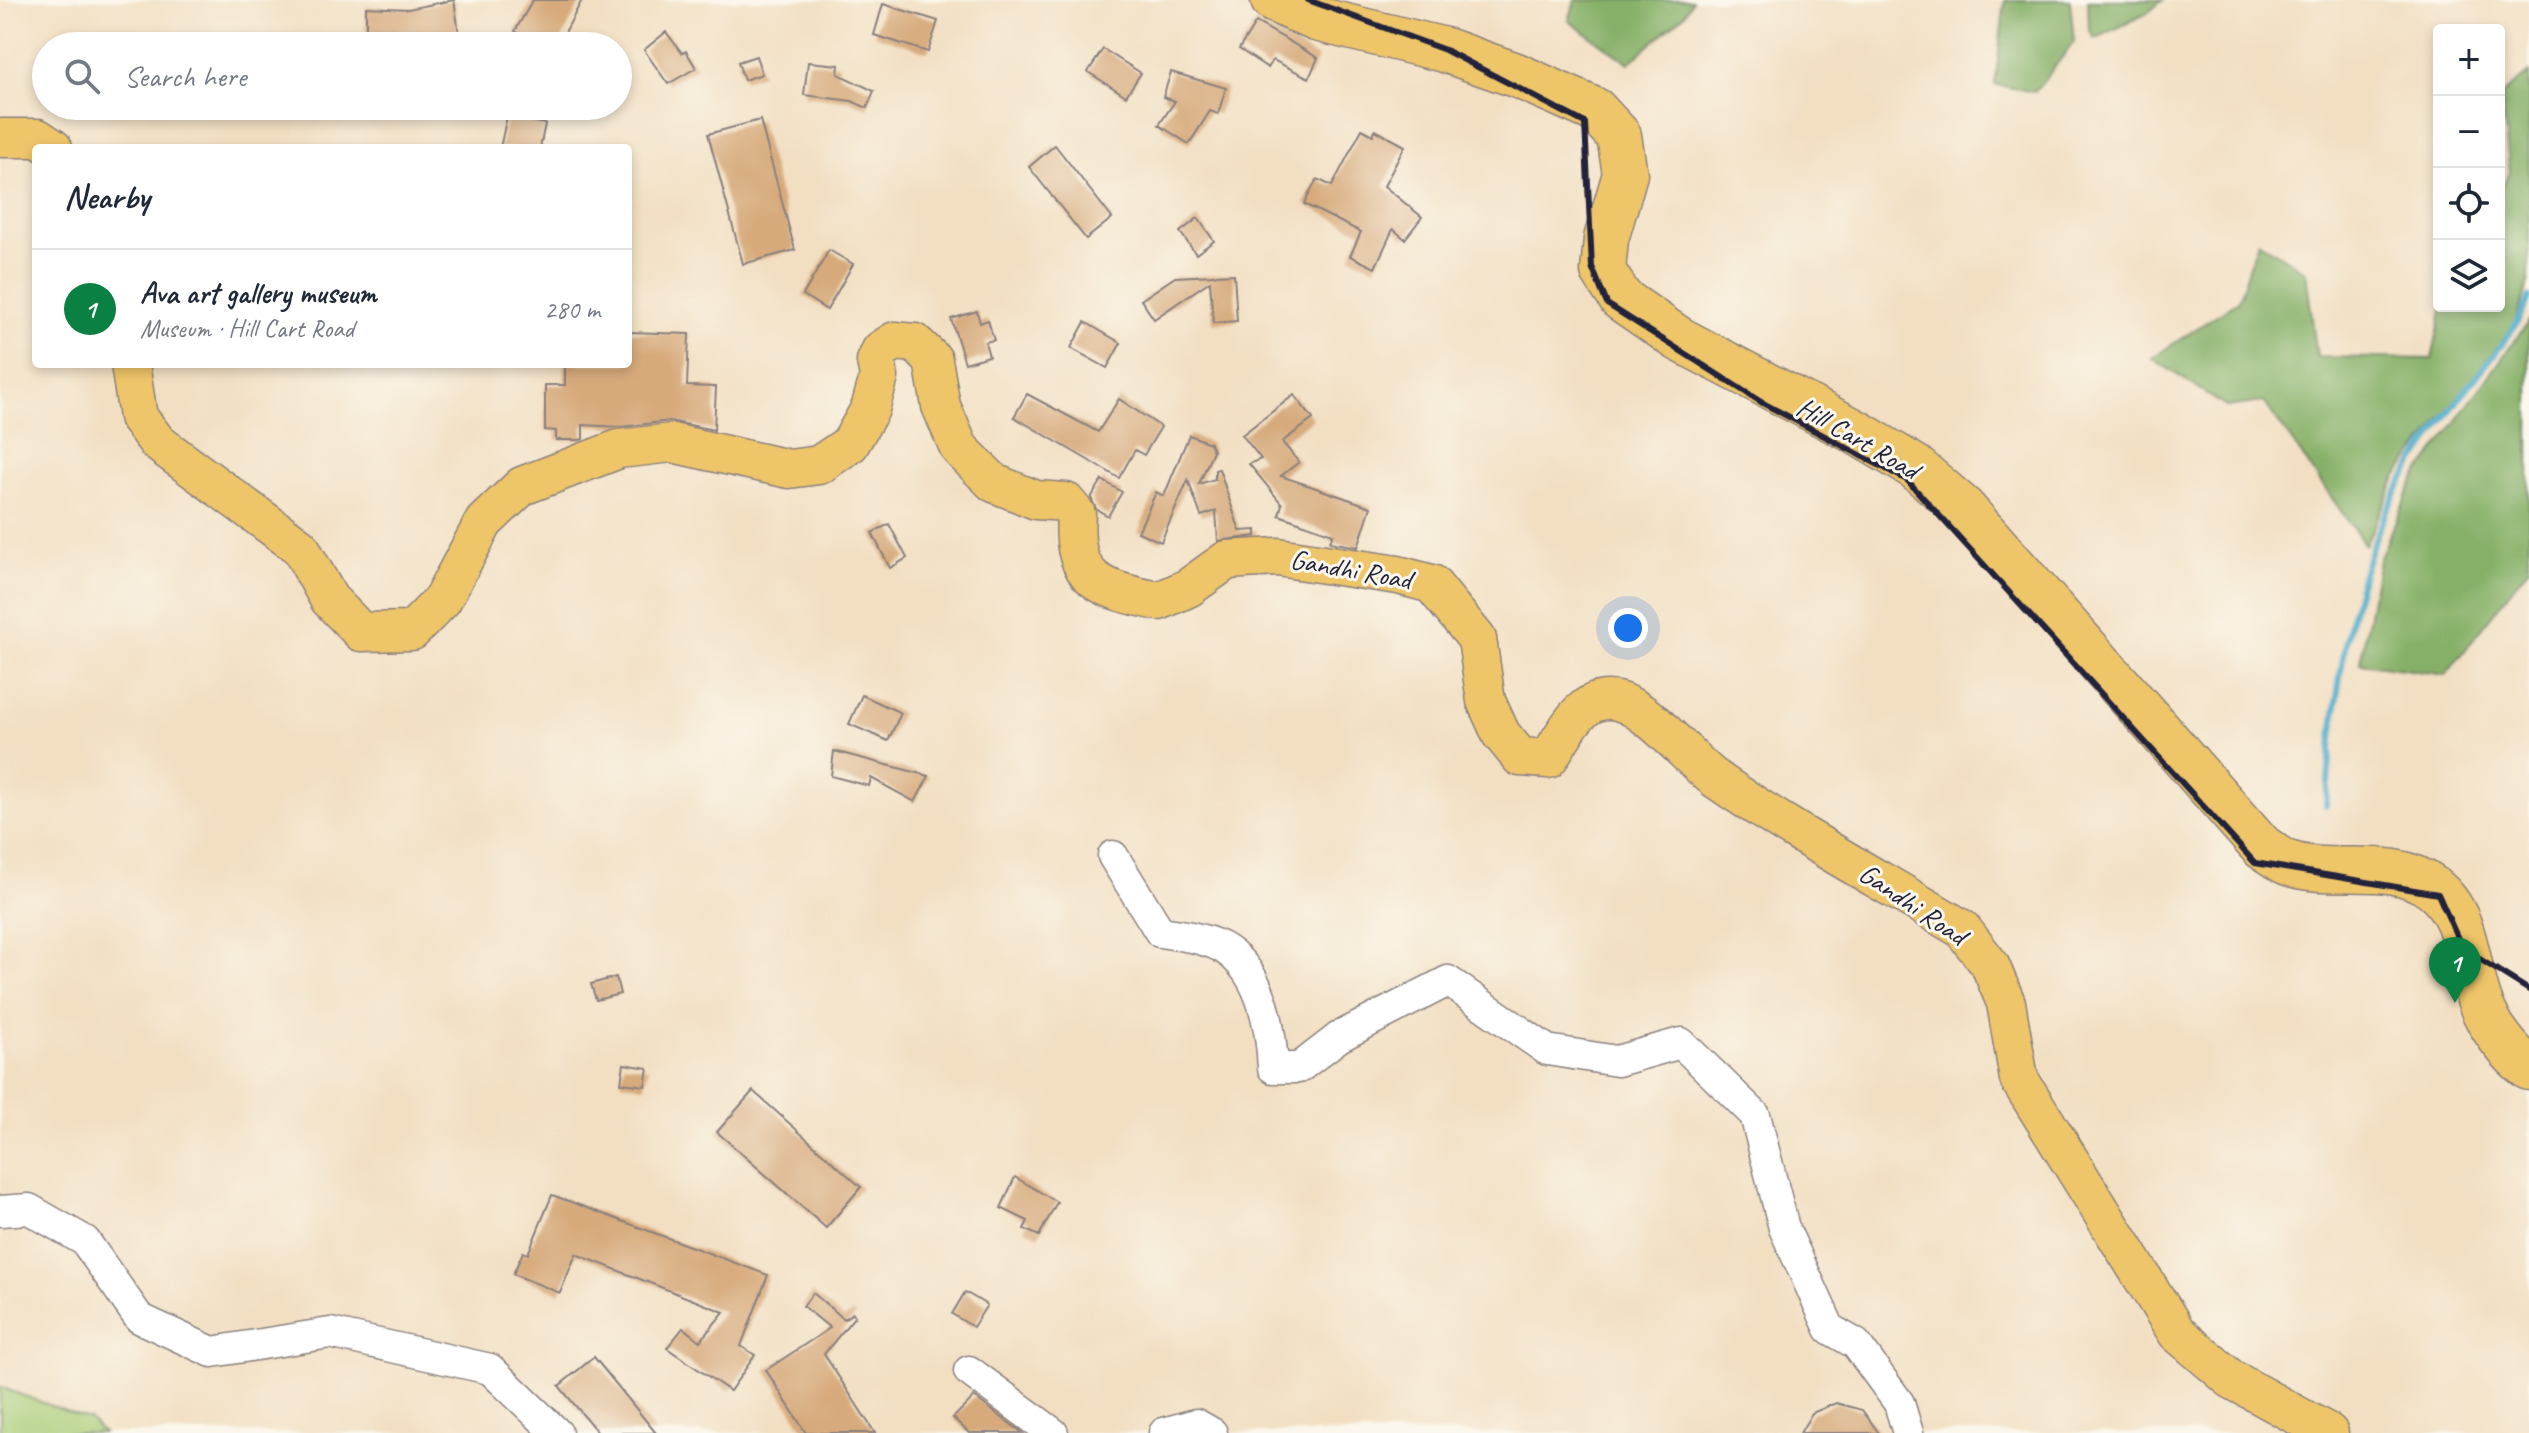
<!DOCTYPE html>
<meta charset="utf-8">
<style>
body{margin:0;font-family:Caveat,sans-serif;background:#f6f6f7;color:#1f2937}
.controls{position:absolute;right:24px;top:24px;display:grid;overflow:hidden;border-radius:8px;box-shadow:0 4px 12px #0003}
.controls button{width:72px;height:72px;display:grid;place-items:center;padding:0;border:0;border-bottom:2px solid #e0e1e3;background:#fff;color:#1f2937;font:40px sans-serif}
.you{position:absolute;left:1628px;top:628px;width:28px;height:28px;margin:-20px;border:6px solid #fff;border-radius:50%;background:#1a73e8;box-shadow:0 0 0 12px #1a73e833}
.badge{display:grid;place-items:center;width:52px;height:52px;border-radius:50%;background:#0b8043;color:#fff;font-size:26px;font-weight:700}
.pin{position:absolute;translate:-50% -66px;filter:drop-shadow(0 2px 4px #0008)}
.pin::after{content:'';position:absolute;top:42px;width:28px;height:24px;background:inherit;clip-path:polygon(0 0,100% 0,50% 100%)}
.list{margin:0;padding:0;list-style:none}
h2{display:flex;justify-content:space-between;align-items:center;height:104px;margin:0;padding:0 32px;font-size:34px}
h2 small{font-size:26px;font-weight:400;color:#747a83}
.list li{display:grid;grid-template-columns:52px 1fr auto;gap:24px;align-items:center;box-sizing:border-box;height:120px;padding:0 32px;border-top:2px solid #e0e1e3}
.list b{display:block;font-size:30px;white-space:nowrap}
.list p{margin:0;font-size:26px;white-space:nowrap;color:#747a83}
.list em{font-size:26px;font-style:normal;color:#747a83}
.icon{flex:none;width:44px;height:44px;fill:none;stroke:currentColor;stroke-width:2;stroke-linecap:round;stroke-linejoin:round}
.map{position:relative;flex:none;width:2529px;height:1433px;overflow:hidden}
.search{position:absolute;background:#fff;box-shadow:0 4px 12px #0003;left:32px;top:32px;width:600px;height:88px;display:flex;align-items:center;gap:20px;box-sizing:border-box;padding:0 28px;border-radius:44px;color:#747a83;font-size:30px}
.panel{position:absolute;background:#fff;box-shadow:0 4px 12px #0003;left:32px;top:144px;width:600px;height:224px;border-radius:8px}
.map>svg:first-child{display:block}
.green{fill:#a8cc76;stroke:#657758;stroke-width:2}
.forest{fill:#86b067;stroke:#546951;stroke-width:2}
.lines{fill:none;stroke-linecap:round;stroke-linejoin:round}
.stream{stroke:#4caaca;stroke-width:6}
.building{fill:#d7aa7b}
.minor-casing{stroke:#8a807e;stroke-width:33}
.major-casing{stroke:#8a807e;stroke-width:41}
.highway-casing{stroke:#8a807e;stroke-width:47}
.minor{stroke:#fff;stroke-width:30}
.major{stroke:#eec569;stroke-width:38}
.highway{stroke:#eec569;stroke-width:44}
.rail{stroke:#22223b;stroke-width:6}
.labels{text-anchor:middle;dominant-baseline:central;stroke-width:6;stroke-linejoin:round;paint-order:stroke}
.street-label{font-size:28px;fill:#22223b;stroke:#fbf7ec}
</style>
<div class="map">
<svg width="2529" height="1433" viewBox="0 0 2529 1433">
<rect width="100%" height="100%" fill="#fbf7ec"/>
<filter id="ink" filterUnits="userSpaceOnUse"><feTurbulence type="fractalNoise" baseFrequency=".0125" numOctaves="2"/><feDisplacementMap in="SourceGraphic" scale="16" xChannelSelector="R" yChannelSelector="G"/><feConvolveMatrix kernelMatrix="1 2 1 2 8 2 1 2 1" color-interpolation-filters="sRGB"/></filter>
<filter id="wash" filterUnits="userSpaceOnUse"><feTurbulence type="fractalNoise" baseFrequency=".006" numOctaves="4" result="noise"/><feDisplacementMap in="SourceGraphic" scale="32" xChannelSelector="R" yChannelSelector="G"/><feGaussianBlur stdDeviation="1.8" result="paint"/><feColorMatrix in="noise" values="0 0 0 0 0 0 0 0 0 0 0 0 0 0 0 0 0 1.4 0 .05"/><feComposite in="paint" operator="in"/></filter>
<g filter="url(#wash)">
<rect width="100%" height="100%" fill="#f2dfc2"/>
<polygon class="green" points="0,1387 90,1420 103,1433 0,1433"/>
<g class="forest">
<polygon points="1575,0 1692,0 1684,15 1629,63 1569,21"/>
<polygon points="2005,0 2070,0 2074,42 2035,92 1995,85"/>
<polygon points="2088,0 2163,0 2146,14 2095,39 2089,29"/>
<polygon points="2529,73 2529,282 2514,325 2397,476 2365,545 2264,402 2226,407 2152,358 2238,301 2258,241 2306,272 2317,357 2432,359 2443,306 2499,306 2499,189 2510,173 2501,95"/>
<polygon points="2529,321 2529,567 2446,675 2360,663 2379,560 2414,480"/>
</g>
<g class="lines">
<path class="stream" d="M2326 805C2335 696 2347 574 2405 477 2424 446 2446 416 2468 387 2491 358 2516 332 2529 297"/>
</g>
<g id="blocks">
<g class="building">
<polygon points="454,0 461,46 366,46 366,7 408,9"/>
<polygon points="533,0 582,0 558,46 541,46 515,31"/>
<polygon points="883,4 938,21 928,52 874,35"/>
<polygon points="1256,22 1318,58 1309,78 1273,60 1268,68 1239,49"/>
<polygon points="666,32 682,53 686,51 696,68 668,84 644,50"/>
<polygon points="1103,49 1141,73 1126,96 1088,72"/>
<polygon points="756,56 762,74 744,80 738,62"/>
<polygon points="808,62 839,65 838,74 874,91 867,108 852,101 804,95"/>
<polygon points="1171,72 1226,88 1218,114 1210,111 1189,144 1159,125 1175,101 1163,97"/>
<polygon points="507,116 545,124 540,148 500,148"/>
<polygon points="760,120 795,250 743,264 708,134"/>
<polygon points="1362,129 1373,135 1375,130 1405,146 1384,186 1422,217 1405,239 1393,229 1375,268 1350,256 1361,232 1304,204 1317,179 1332,186"/>
<polygon points="1055,145 1112,218 1086,239 1029,167"/>
<polygon points="1198,218 1214,241 1196,254 1180,232"/>
<polygon points="829,250 853,264 827,310 803,295"/>
<polygon points="1234,274 1237,321 1213,323 1210,281 1154,319 1141,300 1175,277"/>
<polygon points="977,311 980,323 988,320 994,340 985,342 989,356 965,363 951,319"/>
<polygon points="1085,322 1121,343 1107,368 1071,348"/>
<polygon points="628,332 689,334 687,386 716,387 714,430 670,421 621,427 583,425 583,439 580,440 556,440 556,431 545,430 545,385 565,385 565,364 628,364"/>
<polygon points="1027,394 1098,432 1119,399 1161,427 1144,455 1135,450 1119,478 1014,417"/>
<polygon points="1294,395 1313,419 1282,442 1299,462 1281,476 1371,507 1358,547 1330,542 1333,534 1279,515 1282,504 1249,464 1261,459 1242,435"/>
<polygon points="1189,435 1210,443 1213,451 1199,484 1215,479 1215,470 1219,469 1240,531 1256,530 1256,536 1218,541 1216,511 1201,516 1188,480 1161,542 1138,532 1156,492 1164,496"/>
<polygon points="1102,480 1122,492 1108,516 1096,509 1091,498"/>
<polygon points="889,524 907,558 890,568 872,533"/>
<polygon points="862,695 901,713 888,741 849,724"/>
<polygon points="834,751 929,776 915,802 871,778 869,786 831,776"/>
<polygon points="616,977 620,994 596,1000 591,984"/>
<polygon points="624,1064 648,1068 645,1086 621,1083"/>
<polygon points="753,1091 861,1187 826,1228 717,1132"/>
<polygon points="1015,1177 1057,1202 1039,1236 1024,1229 1028,1221 1001,1208"/>
<polygon points="552,1195 768,1275 741,1346 755,1355 730,1391 667,1348 683,1328 700,1341 724,1312 576,1254 560,1293 513,1274 523,1252 528,1254"/>
<polygon points="965,1292 987,1305 973,1327 952,1314"/>
<polygon points="813,1293 844,1319 853,1313 855,1316 824,1354 875,1433 806,1433 766,1370 830,1328 803,1306"/>
<polygon points="594,1357 656,1433 598,1433 559,1386"/>
<polygon points="974,1397 1023,1433 969,1433 953,1418"/>
<polygon points="1836,1403 1862,1410 1879,1433 1800,1433 1812,1413"/>
</g>
</g>
</g>
<g filter="url(#ink)">
<use href="#blocks" fill-opacity="0" stroke="#8a807e" stroke-width="2"/>
<g class="lines">
<defs>
<g id="minor">
<path d="M1113 856 1160 932C1179 935 1209 938 1226 950 1263 975 1271 1027 1273 1068H1299L1339 1037 1448 981 1547 1050 1617 1061 1681 1043 1755 1115 1784 1228 1830 1329 1856 1344 1899 1403 1908 1433"/>
<polyline points="0,1211 29,1209 85,1241 139,1318 212,1352 330,1333 490,1369 557,1433"/>
<polyline points="969,1371 1053,1433"/>
<polyline points="1164,1433 1196,1424 1212,1433"/>
</g>
<g id="major">
<polyline points="0,138 38,138 53,148"/>
<path d="M130 364 138 417 158 443 300 547 329 599 361 632 412 631 442 600 484 522 522 486 619 449 672 443 789 469 819 465 850 444 870 409 879 377 876 361 881 350 895 341 915 343 933 360 941 406 959 448 994 483 1036 500 1066 502 1076 514C1071 581 1099 589 1159 601L1188 588 1227 560 1278 557 1398 575 1432 584 1477 639 1486 701 1501 734 1520 757 1548 759C1565 735 1580 693 1617 701 1649 708 1690 761 1717 780 1795 834 1881 880 1962 929L1990 965 2006 1003 2019 1079 2177 1333 2231 1379 2329 1433"/>
</g>
<path id="highway" d="M1273 0 1316 19 1445 50 1516 75 1595 110 1619 136 1625 174 1606 239 1603 271 1621 299 1679 339 1856 432 1915 467 1963 508 2262 847C2270 852 2279 859 2288 863 2334 879 2391 856 2433 888 2467 914 2466 961 2479 999 2487 1024 2509 1053 2529 1068"/>
</defs>
<use href="#minor" class="minor-casing"/>
<use href="#major" class="major-casing"/>
<use href="#highway" class="highway-casing"/>
<use href="#minor" class="minor"/>
<use href="#major" class="major"/>
<use href="#highway" class="highway"/>
<polyline class="rail" points="1308,0 1445,50 1585,123 1592,267 1607,304 1761,402 1907,480 2255,863 2438,894 2462,948 2529,990"/>
</g>
</g>
<g class="labels">
<g class="street-label">
<text transform="translate(1858 438) rotate(30)">Hill Cart Road</text>
<text transform="translate(1351 569) rotate(10)">Gandhi Road</text>
<text transform="translate(1913 904) rotate(34)">Gandhi Road</text>
</g>
</g>
</svg>
<div class="controls">
<button>+</button>
<button>−</button>
<button><svg class="icon" aria-label="locate" viewBox="0 0 24 24"><circle cx="12" cy="12" r="6"/><path d="M12 2v4M12 18v4M2 12h4M18 12h4"/></svg></button>
<button><svg class="icon" aria-label="layers" viewBox="0 0 24 24"><path d="M12 4l9 5-9 5-9-5zM3 14l9 5 9-5"/></svg></button>
</div>
<div class="you"></div>
<div class="pin badge" style="left:2455px;top:1003px">1</div>
<div class="search"><svg class="icon" aria-label="search" viewBox="0 0 24 24"><circle cx="10" cy="10" r="6"/><path d="M15 15l6 6"/></svg>Search here</div>
<section class="panel">
<h2>Nearby<small></small></h2>
<ul class="list">
<li><span class="badge">1</span><div><b>Ava art gallery museum</b><p>Museum · Hill Cart Road</p></div><em>280 m</em></li>
</ul>
</section>
</div>
